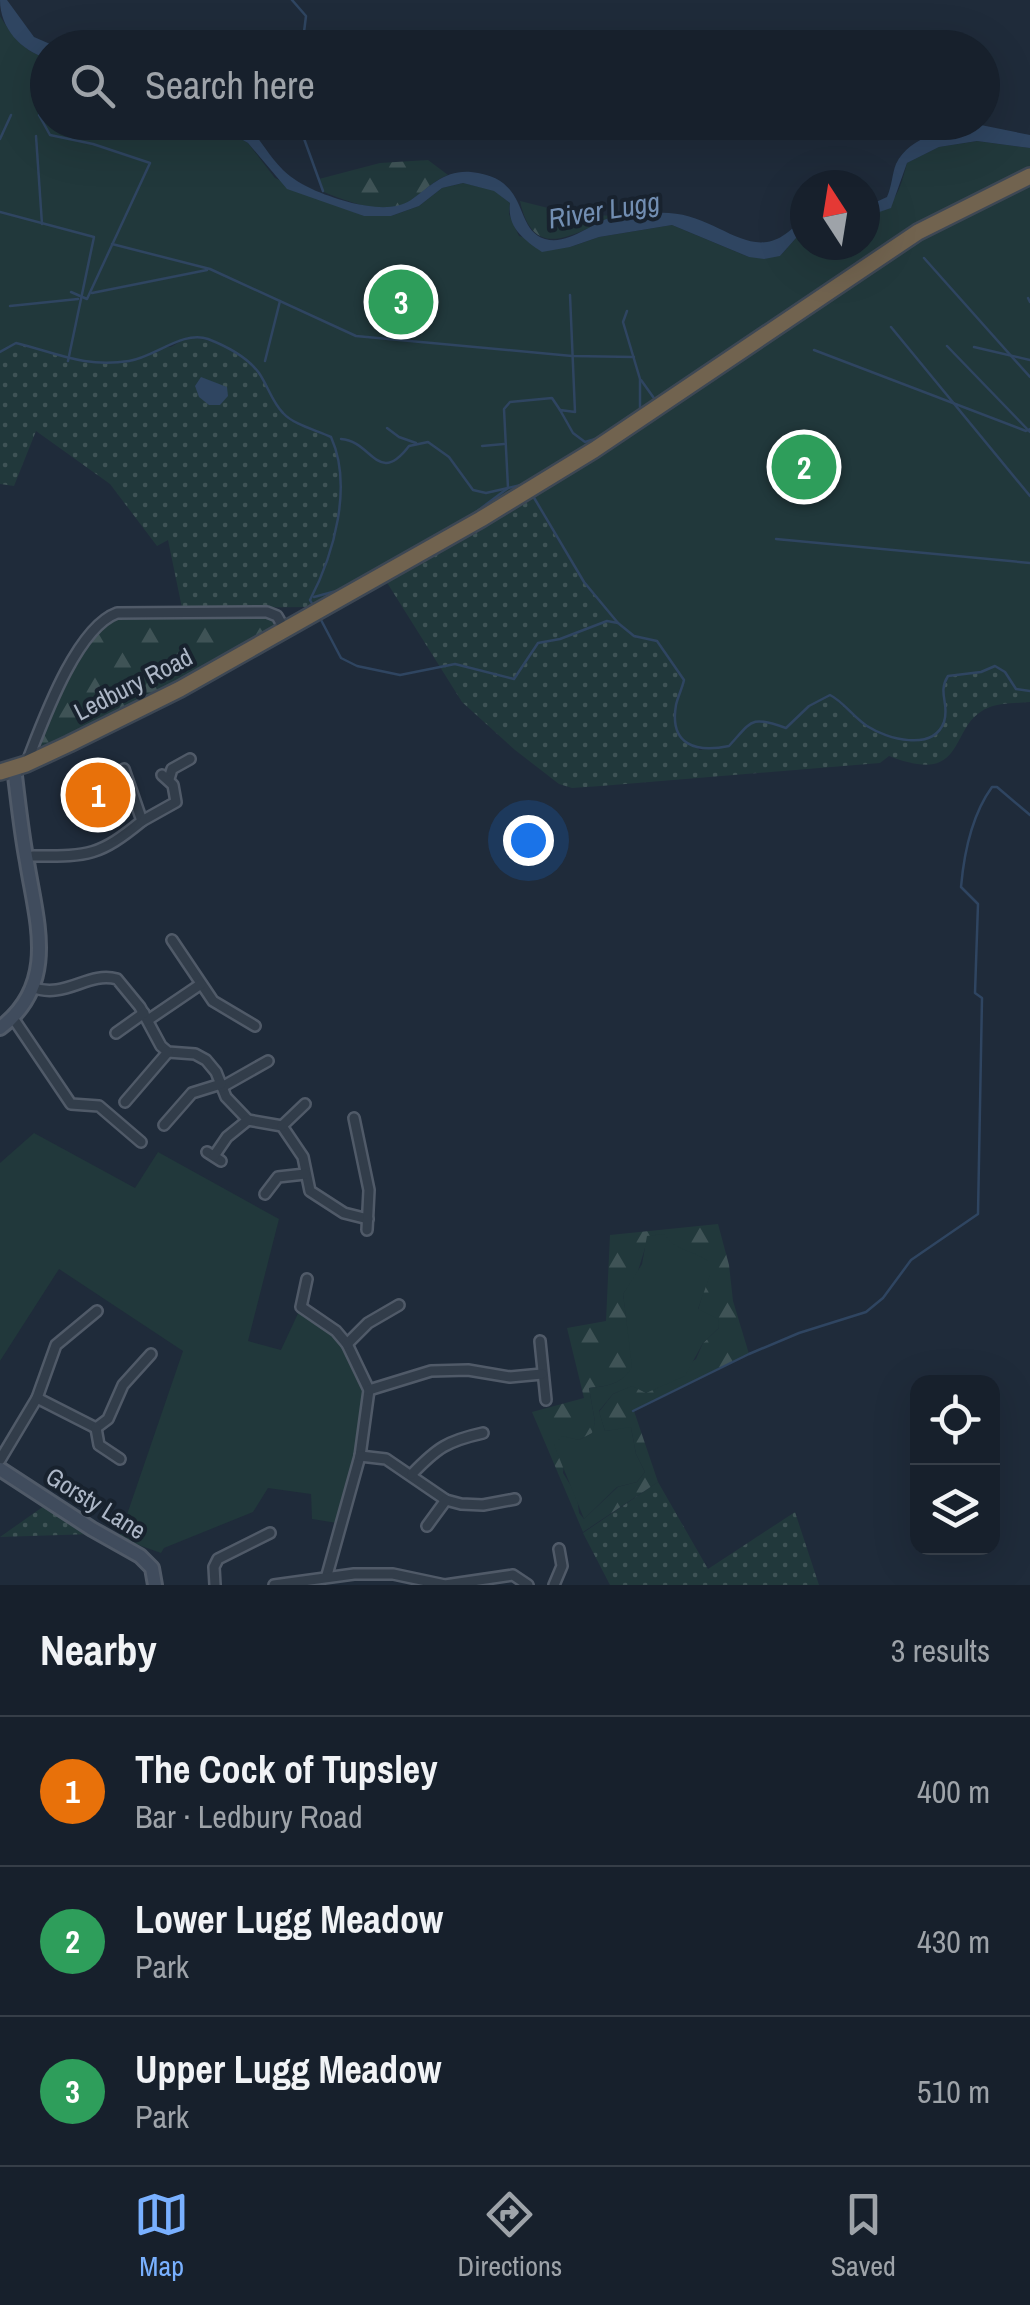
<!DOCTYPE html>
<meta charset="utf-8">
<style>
body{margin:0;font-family:"Archivo Narrow",sans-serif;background:#202834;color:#f1f3f6}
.controls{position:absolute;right:30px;bottom:30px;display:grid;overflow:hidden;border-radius:20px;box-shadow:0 10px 40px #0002}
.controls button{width:90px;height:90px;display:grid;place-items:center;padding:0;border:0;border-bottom:2px solid #363e48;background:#17202c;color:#f1f3f6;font:50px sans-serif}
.compass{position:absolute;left:790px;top:170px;width:90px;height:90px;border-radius:50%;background:#17202c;box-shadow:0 10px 40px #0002;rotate:348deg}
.you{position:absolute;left:528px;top:840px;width:35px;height:35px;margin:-25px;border:8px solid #fff;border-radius:50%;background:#1a73e8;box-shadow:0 0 0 15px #1a73e833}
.badge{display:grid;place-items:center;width:65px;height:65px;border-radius:50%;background:#79b0ff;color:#fff;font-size:32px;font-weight:700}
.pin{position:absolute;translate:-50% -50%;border:5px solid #fff;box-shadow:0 2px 10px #0006}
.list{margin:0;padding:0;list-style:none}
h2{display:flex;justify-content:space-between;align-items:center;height:130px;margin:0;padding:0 40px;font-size:42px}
h2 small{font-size:32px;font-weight:400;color:#9ea3a9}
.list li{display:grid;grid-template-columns:65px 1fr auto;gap:30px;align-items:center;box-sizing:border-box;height:150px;padding:0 40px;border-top:2px solid #363e48}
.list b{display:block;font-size:38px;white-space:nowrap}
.list p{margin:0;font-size:32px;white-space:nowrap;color:#9ea3a9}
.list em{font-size:32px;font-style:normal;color:#9ea3a9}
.icon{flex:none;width:55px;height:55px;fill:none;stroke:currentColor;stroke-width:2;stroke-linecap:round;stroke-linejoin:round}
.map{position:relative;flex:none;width:1030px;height:1585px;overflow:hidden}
.search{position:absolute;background:#17202c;box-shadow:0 10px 40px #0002;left:30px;right:30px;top:30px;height:110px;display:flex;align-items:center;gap:25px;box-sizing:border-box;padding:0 35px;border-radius:55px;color:#9ea3a9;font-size:38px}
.sheet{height:580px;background:#17202c}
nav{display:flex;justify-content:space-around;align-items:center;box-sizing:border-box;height:140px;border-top:2px solid #363e48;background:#17202c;font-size:28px;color:#9ea3a9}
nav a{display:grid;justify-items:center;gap:5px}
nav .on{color:#79b0ff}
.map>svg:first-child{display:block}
.grass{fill:url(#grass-dots)}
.forest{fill:url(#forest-firs);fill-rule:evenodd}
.park{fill:#21383b}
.water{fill:#2f4561}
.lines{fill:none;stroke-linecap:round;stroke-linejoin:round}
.stream{stroke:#2f4561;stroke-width:2.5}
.street-casing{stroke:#505a68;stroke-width:14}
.secondary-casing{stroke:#505a68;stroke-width:18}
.highway-casing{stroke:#3d4754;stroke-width:20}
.street{stroke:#323d4a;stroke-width:9}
.secondary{stroke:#404c5d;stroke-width:12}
.highway{stroke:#71634f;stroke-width:15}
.labels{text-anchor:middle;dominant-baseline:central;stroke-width:8;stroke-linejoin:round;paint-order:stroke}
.street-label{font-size:25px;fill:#adb7c7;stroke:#18222e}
.water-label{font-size:28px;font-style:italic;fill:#728eb2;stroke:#18222e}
</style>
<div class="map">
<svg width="1030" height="1585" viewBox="0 0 1030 1585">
<defs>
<pattern id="grass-dots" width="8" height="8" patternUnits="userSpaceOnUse" patternTransform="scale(2.5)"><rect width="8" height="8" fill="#21383b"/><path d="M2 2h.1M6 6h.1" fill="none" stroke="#3f5356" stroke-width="1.8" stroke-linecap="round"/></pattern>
<pattern id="forest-firs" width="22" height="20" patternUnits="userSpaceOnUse" patternTransform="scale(2.5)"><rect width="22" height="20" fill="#21383b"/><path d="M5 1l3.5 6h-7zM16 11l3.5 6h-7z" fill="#3f5356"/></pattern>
</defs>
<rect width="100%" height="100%" fill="#1f2b3a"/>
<g class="grass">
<path d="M188 337C215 339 247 353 262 378 268 389 273 402 281 412 293 424 316 430 331 437 353 487 334 554 310 600L314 607 182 608 168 540 157 546 110 484 36 431 14 486 0 484V352L16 343 34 348 171 347Z"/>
<path d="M533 496C555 539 584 584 616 621 633 640 640 633 657 641 668 647 677 670 684 680L679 695 699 750 729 746 749 722 793 723 809 706 830 695 870 728 909 740 942 698V685L948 676 981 672 995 666 1005 672 1016 689 1030 691V702C1018 703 1001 703 990 707 946 723 971 788 889 756L880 763 601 786 572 788 559 784 515 750 462 702 386 581Z"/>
<polygon points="658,1482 708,1569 795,1512 819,1585 610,1585 583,1533"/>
<polygon points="44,1506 92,1534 0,1537"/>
</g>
<g class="forest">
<path d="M428 160 448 175C431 181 423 194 409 202 383 216 349 202 324 192L319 179 380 163Z"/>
<path d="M520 201 572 214 616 216C575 232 534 265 520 201Z"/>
<polygon points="143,616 197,619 266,617 276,619 278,629 35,756 72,667 82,648 106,620"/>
<path d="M718 1224 729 1265 733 1301 749 1354 634 1411 658 1482 583 1532 532 1412 584 1398 567 1328 606 1321 610 1235ZM668 1240 684 1254 703 1293 698 1310 719 1328 703 1343 696 1359 646 1393 633 1385 613 1394 599 1412 605 1431 631 1428 636 1454 645 1472 637 1482 618 1487 584 1519 579 1513 577 1496 563 1473 567 1438 579 1440 593 1433 595 1422 589 1388C609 1386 621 1384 633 1367L623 1294 637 1274 645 1248Z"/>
</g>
<g class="park">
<path d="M0 16C12 36 24 52 47 58L48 122 213 123 248 143 275 178 364 216H391L419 206 442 188 463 183 494 190 510 203 509 214 519 236 570 247 599 237 672 225 749 257 780 256 805 228V245H865V217C895 211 900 189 907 163L939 147 977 141 1030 148V171L950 208 908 232 570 460 314 607 310 600C334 555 353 486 330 437 316 430 294 425 282 413 272 402 268 385 259 373 248 358 226 346 208 339 183 330 154 357 129 361 83 369 57 353 16 343L0 352Z"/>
<path d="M1030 181V691L1016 689 1005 672 995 666 981 672 948 676C937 693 950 704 944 722 933 752 887 739 867 726 853 717 844 701 830 695L810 706 786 728C751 714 752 722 729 746 696 753 669 745 676 705 678 696 682 689 684 681L657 641 634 636 618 623 584 582 533 496 940 224Z"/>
<polygon points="34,1133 135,1188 158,1152 279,1219 248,1341 281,1350 301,1307 336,1331 369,1390 343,1524 312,1519 311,1494 268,1488 253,1512 164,1548 161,1553 119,1538 183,1351 59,1269 0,1361 0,1163"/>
<path d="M664 1234C679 1254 694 1249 710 1263V1275L698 1309 718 1319 719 1328 703 1343 685 1376 646 1393 632 1386 613 1394 599 1411 605 1431 631 1427 636 1454 645 1472 637 1482 617 1487 584 1519 554 1445 562 1436 579 1440 592 1433 595 1422 589 1388C609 1386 621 1384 632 1367L623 1294 642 1264 647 1236Z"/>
</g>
<g class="water">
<path d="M0 0H7L34 37 57 47 48 48 47 58C21 51 0 28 0 0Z"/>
<path d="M213 123C261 122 254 141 283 170 300 187 330 197 352 203 370 207 395 211 411 200 431 186 444 170 471 172 532 178 512 229 545 239 569 246 593 221 616 216 632 213 653 212 669 213 726 216 758 277 805 214V228L780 256 764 259 749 257 672 225 599 237 570 247 542 252C523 239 507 227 510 203L494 191 463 183 442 188 419 206 391 216H364L287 189 248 143Z"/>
<path d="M976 124 1030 135V148L977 141 939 147 907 163 891 208 865 217V207L887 197C892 186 892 174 896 164 910 135 949 129 976 124Z"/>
<polygon points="201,377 227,387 228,396 220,405 209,405 199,397 195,386"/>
</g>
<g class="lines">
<g class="stream">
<polyline points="292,0 306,16 302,48"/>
<polyline points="39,115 50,135 93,144 150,163 87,299 71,292"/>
<polyline points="298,122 323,191"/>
<polyline points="36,136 42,224"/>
<polyline points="0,139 11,115"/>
<polyline points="0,212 94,237 68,361"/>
<polyline points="112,244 210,269 356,336 572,356 634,357"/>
<polyline points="924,258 1030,377"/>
<polyline points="92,293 207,270"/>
<polyline points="570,295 575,412 560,410 573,433 585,442 602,437"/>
<polyline points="1028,298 1030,302"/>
<polyline points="10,306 78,299"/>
<polyline points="627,311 623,322 640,379 640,410"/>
<polyline points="891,327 1030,496"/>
<polyline points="947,346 1030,432"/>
<polyline points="974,347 1030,360"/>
<polyline points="814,350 1026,431 1030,429"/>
<path d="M0 352 16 343C57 353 84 368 129 361 155 357 183 330 208 339 226 346 248 358 259 373 268 386 272 402 283 413 294 425 316 430 331 437 353 486 334 554 310 600L314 607"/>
<polyline points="265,361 280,301"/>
<polyline points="641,380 656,401"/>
<polyline points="387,428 399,437 416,443"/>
<path d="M341 439C372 441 378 487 409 446L428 442 449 457 473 490 486 493 508 488 504 409 510 402 552 398 560 410"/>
<polyline points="482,446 504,444"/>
<path d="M533 496 584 582 618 623 634 636 657 641 684 680C682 689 678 696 676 705 669 745 696 753 729 746 752 721 750 715 786 728L809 706 830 695C844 702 853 717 867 726 887 739 933 752 944 722 950 704 937 693 948 676L981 672 995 666 1005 672 1016 689 1030 691"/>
<polyline points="468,518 508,488 525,484"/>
<polyline points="776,539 1030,563"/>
<polyline points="314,597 340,590"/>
<polyline points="320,618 341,658 357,666 400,675 455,664 514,679 538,643 560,639 607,621 618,623"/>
<path d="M633 1411 749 1354 799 1333 866 1312 883 1298 911 1260 978 1214 982 998 975 993 978 904 961 887C964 853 971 816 992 787H997L1030 815"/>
</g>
<defs>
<g id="street">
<path d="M27 762C43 721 76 628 117 613L267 612 277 616 285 630"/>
<polyline points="169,779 172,769 190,759"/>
<polyline points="142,821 176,802 173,785 162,775"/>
<path d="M33 856C88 856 98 857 142 821L124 769"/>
<polyline points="172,940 213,1001 255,1026"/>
<path d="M31 987C66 1000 87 971 117 979L140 1007 161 1046 168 1052 195 1054 206 1060 216 1072 226 1097 248 1120 282 1126 303 1157 310 1191 344 1213 368 1219"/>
<polyline points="13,1018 71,1104 99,1106 141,1142"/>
<polyline points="148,1020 201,984"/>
<polyline points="116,1033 144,1013"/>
<polyline points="222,1087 268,1061"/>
<polyline points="125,1102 168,1052"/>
<polyline points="354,1118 369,1190 367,1230"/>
<polyline points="164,1125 192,1093 221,1084"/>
<polyline points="282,1126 305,1104"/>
<polyline points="207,1152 221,1161"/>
<polyline points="214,1156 227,1137 248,1120"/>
<polyline points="265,1194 278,1177 305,1174"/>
<polyline points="307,1279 301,1307 336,1331 347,1344 369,1390 360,1456 327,1575"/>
<polyline points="540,1341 546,1400"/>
<polyline points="347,1344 368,1323 399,1305"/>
<polyline points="369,1390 431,1371 468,1370 510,1377 542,1374"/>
<polyline points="37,1398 96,1428 108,1419 123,1385 151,1354"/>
<polyline points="96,1428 99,1445 120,1459"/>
<polyline points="360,1456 386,1459 446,1500 461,1504 483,1505 515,1499"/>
<polyline points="0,1460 37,1398 56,1345 97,1311"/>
<path d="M412 1474C437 1448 447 1441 483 1433"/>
<polyline points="427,1526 446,1500"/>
<polyline points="215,1585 214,1567 218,1559 270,1533"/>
<polyline points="274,1585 354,1574 393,1574 445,1585 513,1575 528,1585"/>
<polyline points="554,1585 562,1566 559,1549"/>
</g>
<g id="secondary">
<path d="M0 1028C59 984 36 920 27 862 21 831 18 799 14 768"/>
<polyline points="0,1469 92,1529 140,1556 152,1568 155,1585"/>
</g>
<polyline id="highway" points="0,772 26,764 69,744 180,689 481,519 594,450 918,232 1030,176"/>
</defs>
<use href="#street" class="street-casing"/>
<use href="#secondary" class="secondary-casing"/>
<use href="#highway" class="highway-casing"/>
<use href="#street" class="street"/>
<use href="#secondary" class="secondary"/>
<use href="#highway" class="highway"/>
</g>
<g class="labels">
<g class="street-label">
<text transform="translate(133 684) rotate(-27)">Ledbury Road</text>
<text transform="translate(96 1503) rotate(32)">Gorsty Lane</text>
</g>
<g class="water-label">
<text transform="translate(604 210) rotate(-9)">River Lugg</text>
</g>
</g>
</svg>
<div class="controls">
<button><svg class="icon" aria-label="locate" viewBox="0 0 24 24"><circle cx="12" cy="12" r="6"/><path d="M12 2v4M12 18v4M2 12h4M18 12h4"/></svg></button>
<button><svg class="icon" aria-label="layers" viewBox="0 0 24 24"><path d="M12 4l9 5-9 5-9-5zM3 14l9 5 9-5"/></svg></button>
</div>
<svg class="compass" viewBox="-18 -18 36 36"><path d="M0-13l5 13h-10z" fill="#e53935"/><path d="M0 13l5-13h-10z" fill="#9ea3a9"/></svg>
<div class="you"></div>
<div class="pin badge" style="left:98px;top:795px;background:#e8710a">1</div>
<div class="pin badge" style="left:804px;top:467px;background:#2e9e5b">2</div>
<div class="pin badge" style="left:401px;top:302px;background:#2e9e5b">3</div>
<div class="search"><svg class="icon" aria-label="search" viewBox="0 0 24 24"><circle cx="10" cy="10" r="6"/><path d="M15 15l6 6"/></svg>Search here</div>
</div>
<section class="sheet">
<h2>Nearby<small>3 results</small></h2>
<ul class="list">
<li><span class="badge" style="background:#e8710a">1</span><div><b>The Cock of Tupsley</b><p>Bar · Ledbury Road</p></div><em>400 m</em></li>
<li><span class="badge" style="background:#2e9e5b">2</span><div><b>Lower Lugg Meadow</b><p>Park</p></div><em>430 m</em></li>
<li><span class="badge" style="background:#2e9e5b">3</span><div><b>Upper Lugg Meadow</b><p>Park</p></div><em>510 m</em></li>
</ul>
</section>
<nav>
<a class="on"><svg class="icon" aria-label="map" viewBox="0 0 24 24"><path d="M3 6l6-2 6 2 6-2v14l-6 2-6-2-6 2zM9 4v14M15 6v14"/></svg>Map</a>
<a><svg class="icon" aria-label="directions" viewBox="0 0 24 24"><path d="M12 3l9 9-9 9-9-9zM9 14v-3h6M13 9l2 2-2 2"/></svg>Directions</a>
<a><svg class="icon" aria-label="saved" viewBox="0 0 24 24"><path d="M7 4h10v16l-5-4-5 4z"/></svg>Saved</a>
</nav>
